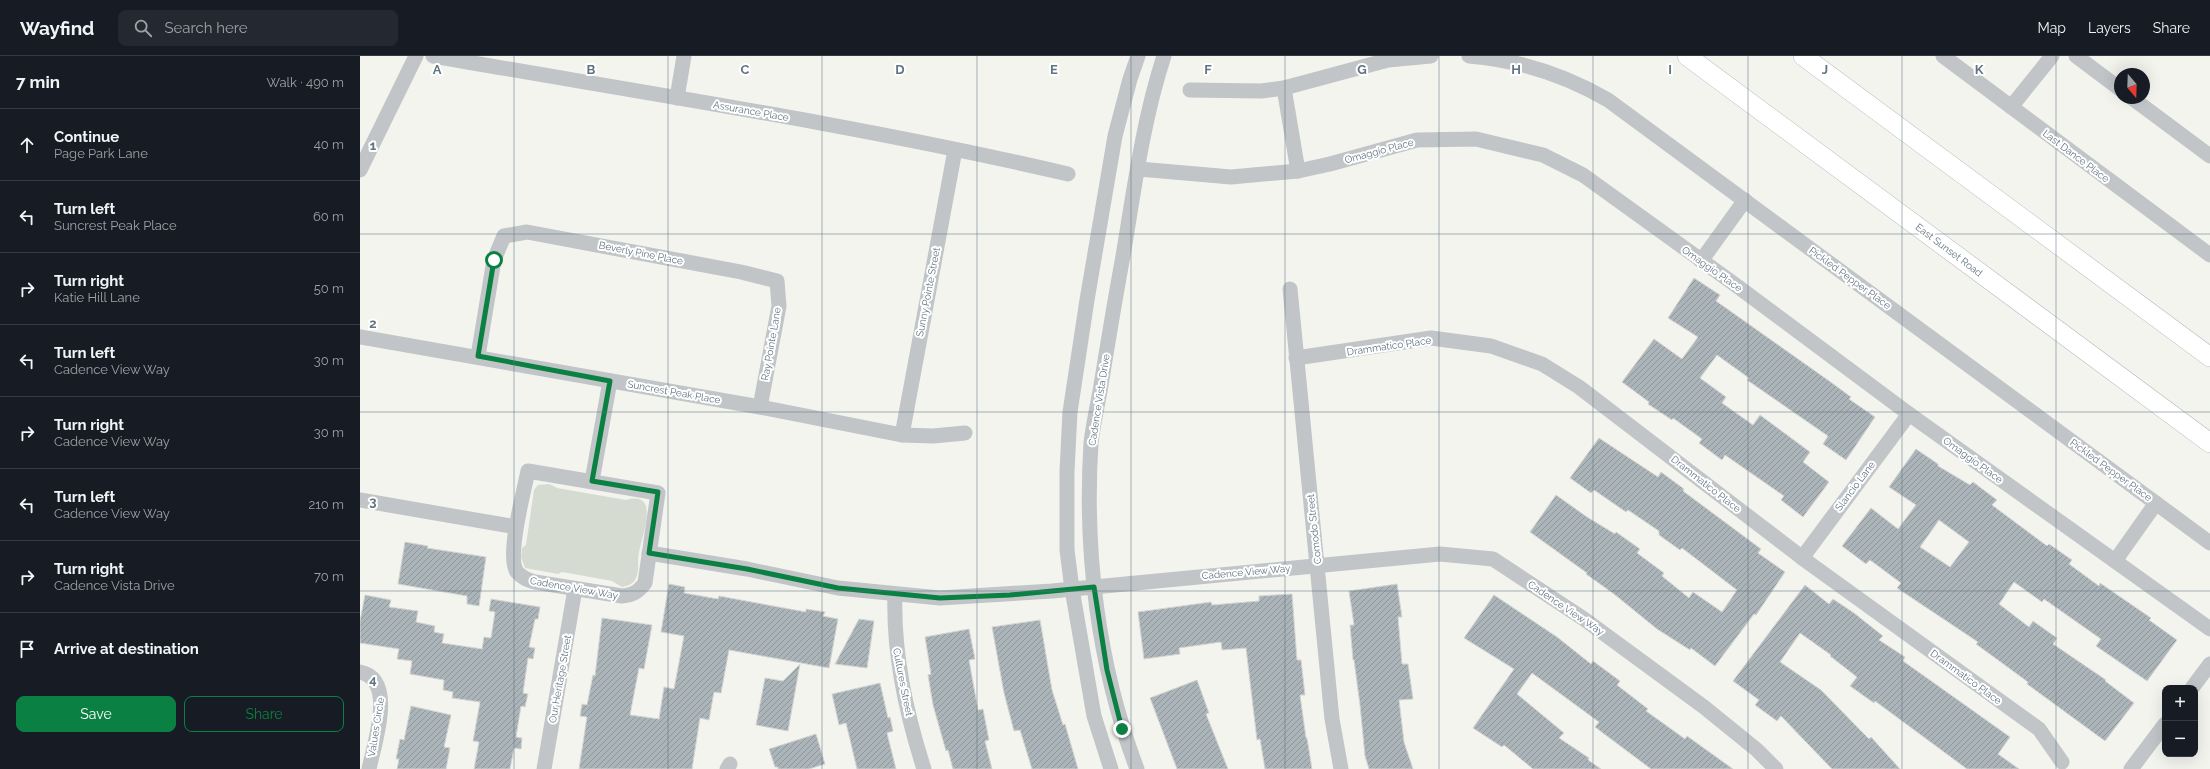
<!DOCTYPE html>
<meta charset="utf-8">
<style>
body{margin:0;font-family:Raleway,sans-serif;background:#242831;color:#f1f3f6}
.controls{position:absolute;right:12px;bottom:12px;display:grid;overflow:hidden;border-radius:8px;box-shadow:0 4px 16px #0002}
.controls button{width:36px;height:36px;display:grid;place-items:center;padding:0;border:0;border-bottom:1px solid #363941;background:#171b24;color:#f1f3f6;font:20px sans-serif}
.compass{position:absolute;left:1754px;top:12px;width:36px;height:36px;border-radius:50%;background:#171b24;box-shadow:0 4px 16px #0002;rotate:161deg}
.stop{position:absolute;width:12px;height:12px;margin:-9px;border:3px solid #0b8043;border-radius:50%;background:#fff}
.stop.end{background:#0b8043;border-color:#fff;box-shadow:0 1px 4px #0008}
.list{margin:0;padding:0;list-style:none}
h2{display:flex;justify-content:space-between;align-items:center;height:52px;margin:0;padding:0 16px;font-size:17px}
h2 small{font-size:13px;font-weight:400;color:#9ea1a6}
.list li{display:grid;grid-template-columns:26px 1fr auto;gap:12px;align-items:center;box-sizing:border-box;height:72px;padding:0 16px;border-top:1px solid #363941}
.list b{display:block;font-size:15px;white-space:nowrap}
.list p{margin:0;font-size:13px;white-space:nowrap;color:#9ea1a6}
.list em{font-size:13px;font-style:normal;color:#9ea1a6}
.actions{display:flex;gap:8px;padding:12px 16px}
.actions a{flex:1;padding:9px 0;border:1px solid #0b8043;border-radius:8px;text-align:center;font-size:14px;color:#0b8043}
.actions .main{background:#0b8043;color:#fff}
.icon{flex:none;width:22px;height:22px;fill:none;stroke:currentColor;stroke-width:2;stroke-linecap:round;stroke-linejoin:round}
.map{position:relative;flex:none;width:1850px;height:713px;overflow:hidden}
header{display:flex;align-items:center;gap:24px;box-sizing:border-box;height:56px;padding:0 20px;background:#171b24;border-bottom:1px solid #363941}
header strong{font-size:19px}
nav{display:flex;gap:22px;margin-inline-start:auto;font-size:14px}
.search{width:280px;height:36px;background:#242831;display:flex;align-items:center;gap:10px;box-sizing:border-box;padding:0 14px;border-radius:8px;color:#9ea1a6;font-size:15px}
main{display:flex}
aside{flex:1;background:#171b24}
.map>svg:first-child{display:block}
.park{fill:#d5dbd0}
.building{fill:url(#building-hatch);stroke:#d5d5d2;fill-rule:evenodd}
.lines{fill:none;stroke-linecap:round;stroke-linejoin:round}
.major-casing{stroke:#b4b8bc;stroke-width:20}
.minor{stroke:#c1c5c8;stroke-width:15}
.major{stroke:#fff;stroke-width:19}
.route{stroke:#0b8043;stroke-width:5}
.grid{fill:none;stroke:#617482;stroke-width:1;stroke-opacity:0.55}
.labels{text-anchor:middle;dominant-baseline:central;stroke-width:4;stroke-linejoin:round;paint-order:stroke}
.street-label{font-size:10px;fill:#617482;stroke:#fff}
.grid-label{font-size:13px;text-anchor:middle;font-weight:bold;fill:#617482;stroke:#fff;stroke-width:4;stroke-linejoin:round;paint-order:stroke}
</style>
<header>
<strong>Wayfind</strong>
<div class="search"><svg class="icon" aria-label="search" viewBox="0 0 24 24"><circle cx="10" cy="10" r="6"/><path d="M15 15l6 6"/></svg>Search here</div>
<nav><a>Map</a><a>Layers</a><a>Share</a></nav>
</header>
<main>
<aside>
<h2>7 min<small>Walk · 490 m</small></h2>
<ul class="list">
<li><svg class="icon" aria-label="ahead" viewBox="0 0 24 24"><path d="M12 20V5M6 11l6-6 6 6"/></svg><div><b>Continue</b><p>Page Park Lane</p></div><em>40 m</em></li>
<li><svg class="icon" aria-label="left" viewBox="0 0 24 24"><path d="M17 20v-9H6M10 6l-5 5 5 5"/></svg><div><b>Turn left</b><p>Suncrest Peak Place</p></div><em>60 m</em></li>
<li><svg class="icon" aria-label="right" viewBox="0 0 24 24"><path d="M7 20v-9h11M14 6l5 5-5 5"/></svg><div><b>Turn right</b><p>Katie Hill Lane</p></div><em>50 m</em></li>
<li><svg class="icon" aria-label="left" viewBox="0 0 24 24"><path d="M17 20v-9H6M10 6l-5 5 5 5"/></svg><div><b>Turn left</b><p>Cadence View Way</p></div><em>30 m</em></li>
<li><svg class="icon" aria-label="right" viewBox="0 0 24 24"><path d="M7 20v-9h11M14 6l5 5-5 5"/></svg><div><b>Turn right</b><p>Cadence View Way</p></div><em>30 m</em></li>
<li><svg class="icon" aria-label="left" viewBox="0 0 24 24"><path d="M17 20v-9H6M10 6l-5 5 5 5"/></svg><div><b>Turn left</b><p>Cadence View Way</p></div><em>210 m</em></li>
<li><svg class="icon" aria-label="right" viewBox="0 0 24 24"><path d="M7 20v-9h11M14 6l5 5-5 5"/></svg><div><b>Turn right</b><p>Cadence Vista Drive</p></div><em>70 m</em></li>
<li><svg class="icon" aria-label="arrive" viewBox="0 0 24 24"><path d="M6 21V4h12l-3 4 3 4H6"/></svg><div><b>Arrive at destination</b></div></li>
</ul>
<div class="actions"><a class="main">Save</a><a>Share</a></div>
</aside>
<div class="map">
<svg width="1850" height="713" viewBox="0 0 1850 713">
<defs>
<pattern id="building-hatch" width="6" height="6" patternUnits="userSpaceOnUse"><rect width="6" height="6" fill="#abb4b8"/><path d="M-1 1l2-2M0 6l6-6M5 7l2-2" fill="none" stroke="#8f979b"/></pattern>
</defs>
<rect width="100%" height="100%" fill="#f4f4ef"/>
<path class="park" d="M189 428 197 432 266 444C301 434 282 480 279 496 277 505 280 516 275 524 272 528 268 530 262 531L252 525 202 516 198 518 165 512 161 501 162 492 166 489 174 434 178 429Z"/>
<g class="building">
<polygon points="1334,222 1360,239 1356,245 1472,327 1491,341 1489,343 1515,361 1486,404 1463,388 1468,380 1387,324 1389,322 1357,299 1340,322 1366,341 1362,347 1393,369 1400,359 1450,396 1443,406 1469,426 1443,461 1421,444 1424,440 1365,399 1362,404 1339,387 1342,383 1313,362 1312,364 1288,348 1289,346 1262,326 1294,283 1322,303 1338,281 1308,262"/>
<polygon points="1239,382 1298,421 1301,416 1324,433 1323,435 1401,493 1398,497 1425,516 1396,559 1394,558 1355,610 1331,592 1330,594 1297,573 1254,538 1226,518 1227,517 1170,476 1196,439 1227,461 1255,478 1256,476 1280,493 1277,497 1304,517 1302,520 1329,542 1333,536 1362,556 1377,534 1322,492 1320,494 1299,479 1299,475 1268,454 1266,456 1234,434 1231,437 1210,422"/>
<path d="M1556 393 1578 408V410L1610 429 1613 426 1637 444 1632 449 1687 490 1689 488 1712 504 1709 508 1739 530 1740 527 1791 562 1789 564 1817 584 1787 625 1736 590 1741 583 1684 543 1682 546 1654 526 1639 548 1669 571 1673 565 1697 582 1693 588 1746 624 1745 625 1774 647 1745 685 1667 628 1668 626 1616 588 1618 586 1537 532 1541 527 1510 504 1506 508 1482 490 1511 452 1538 473 1556 449 1529 431ZM1579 464 1609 486 1590 511 1560 491Z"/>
<polygon points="45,486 68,490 67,492 126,501 119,550 107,548 107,540 38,528"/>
<polygon points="309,528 325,531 324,537 358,543 359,540 446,556 446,553 465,556 463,560 478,563 469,612 369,594 361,637 354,636 349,664 340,662 332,713 219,713 227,661 220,660 222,648 227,649 233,619 235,620 242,562 292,569 284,613 279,612 270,659 299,663 304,631 314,633 324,580 301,576"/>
<polygon points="1037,528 1042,561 1038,561 1042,608 1048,608 1053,643 1039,644 1044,686 1053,713 1009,713 1005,700 1000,649 994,604 993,604 990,569 994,569 989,535"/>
<polygon points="1445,529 1469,548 1473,543 1494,557 1523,580 1519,584 1545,601 1543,605 1650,681 1638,698 1659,713 1607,713 1515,645 1514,647 1490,630 1497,621 1470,600 1471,599 1440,577 1420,606 1461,634 1509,683 1511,681 1540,713 1472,713 1421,660 1417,665 1395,649 1399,644 1373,625"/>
<polygon points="932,538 937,604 941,604 945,639 940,639 946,682 947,682 952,713 905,713 900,683 897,684 886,592 862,594 861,586 819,592 820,598 784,603 778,556 851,546 852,549 899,545 899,540"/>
<polygon points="5,539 31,544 29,551 58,555 56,566 75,570 74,576 84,578 82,587 122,593 124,581 131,582 135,556 129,555 131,543 180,551 178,563 175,563 169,591 175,592 173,603 168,602 163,637 168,638 165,651 161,650 156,681 162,682 161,693 154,692 150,713 114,713 119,686 113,685 120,646 92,642 93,636 83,634 84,624 50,618 52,605 37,603 39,593 0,587 0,565"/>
<polygon points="1134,539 1197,581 1231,608 1233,605 1260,625 1257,629 1288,653 1286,655 1325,683 1327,680 1373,713 1291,713 1235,671 1239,666 1172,617 1157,638 1204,677 1199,682 1229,702 1228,704 1241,713 1173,713 1144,689 1142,691 1113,672 1154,613 1104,582"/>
<polygon points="499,563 514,565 507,612 475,608"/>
<polygon points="680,564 692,634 703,669 705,668 718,713 672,713 660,674 654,675 644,637 632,571"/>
<polygon points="609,573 615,603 609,604 618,654 623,653 629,684 625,685 632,713 593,713 588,694 586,695 573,649 568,619 571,618 565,581"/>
<polygon points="440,608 428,675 396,669 405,622 423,625"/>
<polygon points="837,624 849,657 846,658 868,713 817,713 790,642"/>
<polygon points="520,627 528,662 530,661 533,675 527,677 536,713 497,713 486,667 479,669 472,638"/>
<polygon points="51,650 91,659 84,691 90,692 86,713 37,713 39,703 36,703 40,683 44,684"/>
<polygon points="456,678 465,708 449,713 418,713 418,711 415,711 409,693"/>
</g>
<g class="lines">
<defs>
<g id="major">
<polyline points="1327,0 1850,387"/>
<polyline points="1443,0 1850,301"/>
</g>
</defs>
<use href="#major" class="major-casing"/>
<g class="minor">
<path d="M73 0C285 37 498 69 708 118"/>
<path d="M1109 0C1158 4 1205 19 1248 44L1850 487"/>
<polyline points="1583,0 1850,199"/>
<polyline points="1716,0 1760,33"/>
<polyline points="924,32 938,115"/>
<polyline points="830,34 901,35 924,32 1028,4 1071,0"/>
<polyline points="317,42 324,0"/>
<polyline points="1772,42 1850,100"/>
<polyline points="1651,51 1692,0"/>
<polyline points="779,113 871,121 938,115 970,108 1057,84 1116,83 1183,99 1223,119 1377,230 1549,358 1850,573"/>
<polyline points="0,114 56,0"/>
<polyline points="1341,205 1385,144"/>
<polyline points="930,233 972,663 981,713"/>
<polyline points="0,281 400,351 542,379 573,380 605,377"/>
<polyline points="118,300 134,204 144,180 167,176 381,216 417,225 419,250 400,351"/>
<polyline points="936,302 1071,282 1131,290 1182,308 1219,331 1449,507 1679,673 1702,706"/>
<polyline points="542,379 595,94"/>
<path d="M168 415 298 437 285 527C278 536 273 539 262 540L175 526C168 524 162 522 157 516 146 501 164 435 168 415Z"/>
<polyline points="232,425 250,325"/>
<polyline points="0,444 156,471"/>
<polyline points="289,497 387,513 478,532 580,542 692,535 1080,498 1133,503 1224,563 1344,651 1397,694 1416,713"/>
<polyline points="1442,502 1549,358"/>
<polyline points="1755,505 1796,447"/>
<path d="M535 538C533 596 546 657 564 713"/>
<path d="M0 616C37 623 14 688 9 713"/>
<polyline points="1832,632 1850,608"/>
<polyline points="184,713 215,533"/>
<polyline points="367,713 370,708"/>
<polyline points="751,713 734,660 712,533 707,494 707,415 710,356 727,244 755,80 770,23 778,0"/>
<path d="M777 713C738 610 724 496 731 387 733 368 738 348 741 329 748 286 755 243 763 200 774 134 783 64 804 0"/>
<polyline points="1771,713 1805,668"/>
</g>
<use href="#major" class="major"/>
</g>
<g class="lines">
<polyline class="route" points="134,204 118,300 250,325 232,425 298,436 289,497 387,513 478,532 580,542 650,539 734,531 747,614 762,673"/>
</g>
<path class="grid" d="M154 0V713M308 0V713M462 0V713M617 0V713M771 0V713M925 0V713M1079 0V713M1233 0V713M1388 0V713M1542 0V713M1696 0V713M0 178H1850M0 356H1850M0 535H1850"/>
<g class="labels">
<g class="street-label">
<text transform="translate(391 55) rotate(10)">Assurance Place</text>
<text transform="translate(1019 95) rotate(-15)">Omaggio Place</text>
<text transform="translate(1716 100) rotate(37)">Last Dance Place</text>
<text transform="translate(1589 194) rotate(37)">East Sunset Road</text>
<text transform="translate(281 197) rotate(11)">Beverly Pine Place</text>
<text transform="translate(1352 213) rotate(35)">Omaggio Place</text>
<text transform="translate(1490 222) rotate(36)">Pickled Pepper Place</text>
<text transform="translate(568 236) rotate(-79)">Sunny Pointe Street</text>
<text transform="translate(411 288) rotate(-80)">Ray Pointe Lane</text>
<text transform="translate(1029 290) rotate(-8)">Drammatico Place</text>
<text transform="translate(314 336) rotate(10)">Suncrest Peak Place</text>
<text transform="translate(739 344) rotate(-81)">Cadence Vista Drive</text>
<text transform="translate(1613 404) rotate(36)">Omaggio Place</text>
<text transform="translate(1751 414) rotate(36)">Pickled Pepper Place</text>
<text transform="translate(1346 428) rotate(38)">Drammatico Place</text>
<text transform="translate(1495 430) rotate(-53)">Slancio Lane</text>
<text transform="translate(954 473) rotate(-96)">Comodo Street</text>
<text transform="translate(886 516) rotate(-5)">Cadence View Way</text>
<text transform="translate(214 532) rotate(10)">Cadence View Way</text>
<text transform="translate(1206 552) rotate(34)">Cadence View Way</text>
<text transform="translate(1606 621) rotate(36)">Drammatico Place</text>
<text transform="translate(200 623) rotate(-80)">Our Heritage Street</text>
<text transform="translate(543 626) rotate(79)">Cultures Street</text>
<text transform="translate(16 671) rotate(-81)">Values Circle</text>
</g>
</g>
<g class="grid-label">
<text x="77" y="18">A</text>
<text x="231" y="18">B</text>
<text x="385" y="18">C</text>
<text x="540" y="18">D</text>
<text x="694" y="18">E</text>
<text x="848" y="18">F</text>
<text x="1002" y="18">G</text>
<text x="1156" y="18">H</text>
<text x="1310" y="18">I</text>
<text x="1465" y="18">J</text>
<text x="1619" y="18">K</text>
<text x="13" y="94">1</text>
<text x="13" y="272">2</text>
<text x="13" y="450">3</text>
<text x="13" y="628">4</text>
</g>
</svg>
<div class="controls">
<button>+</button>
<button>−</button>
</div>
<svg class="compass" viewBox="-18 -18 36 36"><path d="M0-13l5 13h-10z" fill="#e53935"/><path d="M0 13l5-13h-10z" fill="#9ea1a6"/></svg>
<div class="stop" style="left:134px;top:204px"></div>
<div class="stop end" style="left:762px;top:673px"></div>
</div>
</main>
